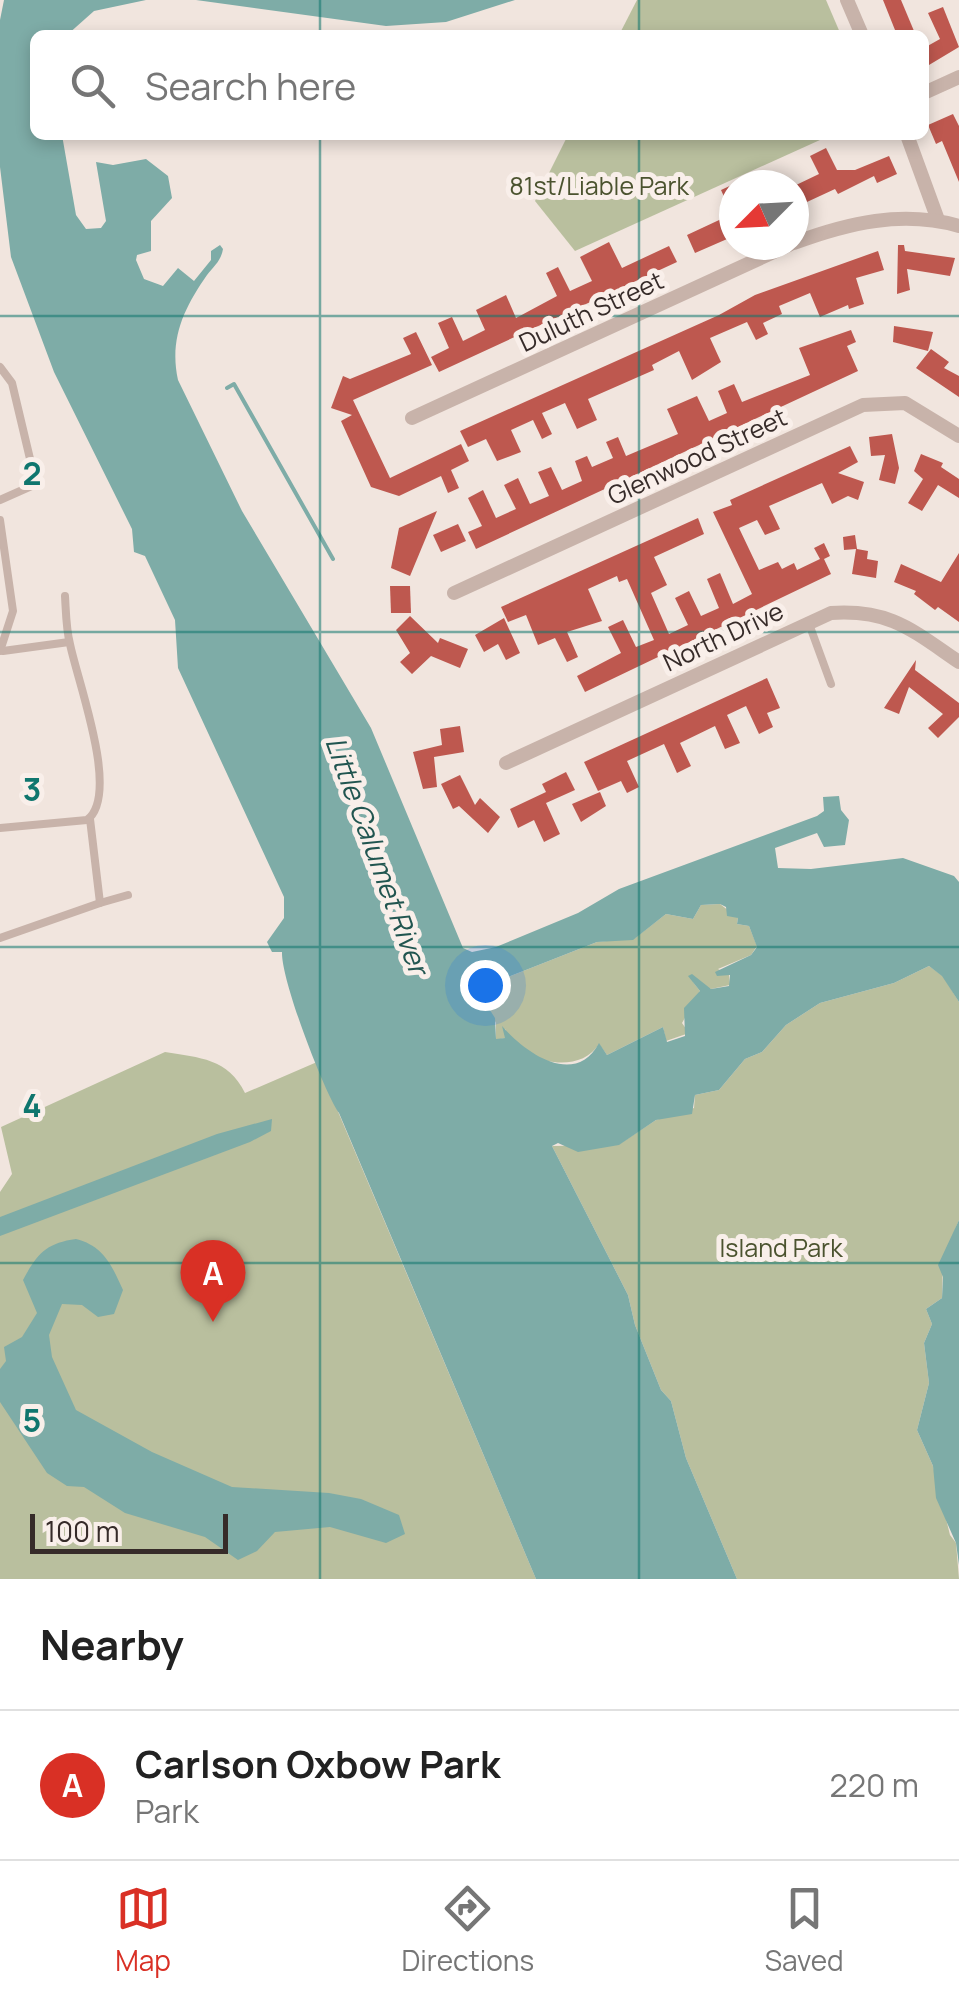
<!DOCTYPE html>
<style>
body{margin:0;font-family:Manrope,sans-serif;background:#f6f6f6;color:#222}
.compass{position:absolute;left:719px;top:170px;width:90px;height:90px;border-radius:50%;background:#fff;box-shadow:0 5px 15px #0003;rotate:246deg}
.scale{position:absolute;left:30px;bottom:25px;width:198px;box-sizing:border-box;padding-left:10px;border:5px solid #362b29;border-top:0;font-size:28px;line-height:35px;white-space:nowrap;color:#362b29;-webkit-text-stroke:8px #f9efea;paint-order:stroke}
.you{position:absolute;left:485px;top:985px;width:35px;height:35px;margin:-25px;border:8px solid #fff;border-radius:50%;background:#1a73e8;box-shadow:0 0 0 15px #1a73e833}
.badge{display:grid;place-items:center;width:65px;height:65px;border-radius:50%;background:#d93025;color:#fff;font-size:32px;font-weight:700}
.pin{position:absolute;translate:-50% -82px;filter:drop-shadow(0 2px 5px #0008)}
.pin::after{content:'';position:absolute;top:52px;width:35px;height:30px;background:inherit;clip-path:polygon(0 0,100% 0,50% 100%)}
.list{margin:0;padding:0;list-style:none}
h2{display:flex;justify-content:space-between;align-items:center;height:130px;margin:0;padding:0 40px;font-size:42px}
h2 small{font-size:32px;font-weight:400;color:#767676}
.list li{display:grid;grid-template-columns:65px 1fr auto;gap:30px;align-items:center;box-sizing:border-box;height:150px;padding:0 40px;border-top:2px solid #e0e0e0}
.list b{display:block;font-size:38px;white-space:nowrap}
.list p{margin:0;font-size:32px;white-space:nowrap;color:#767676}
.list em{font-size:32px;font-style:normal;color:#767676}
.icon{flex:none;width:55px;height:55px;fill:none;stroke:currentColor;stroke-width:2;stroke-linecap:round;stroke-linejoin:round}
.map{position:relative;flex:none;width:959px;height:1579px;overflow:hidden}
.search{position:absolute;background:#fff;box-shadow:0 5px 15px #0003;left:30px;right:30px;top:30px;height:110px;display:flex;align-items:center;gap:25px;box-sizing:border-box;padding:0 35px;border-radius:15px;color:#767676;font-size:38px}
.sheet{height:280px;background:#fff}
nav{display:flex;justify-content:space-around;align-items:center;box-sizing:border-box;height:140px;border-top:2px solid #e0e0e0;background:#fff;font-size:28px;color:#767676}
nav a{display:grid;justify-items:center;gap:5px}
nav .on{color:#d93025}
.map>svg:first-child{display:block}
.green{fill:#b9bf9e}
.water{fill:#7eaca7;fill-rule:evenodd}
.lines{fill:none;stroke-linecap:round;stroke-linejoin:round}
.stream{stroke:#7eaca7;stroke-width:4}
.building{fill:#be584f}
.lane{stroke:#c8b3aa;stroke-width:8}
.street{stroke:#c8b3aa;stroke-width:14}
.grid{fill:none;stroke:#0f766e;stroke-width:2.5;stroke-opacity:0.55}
.labels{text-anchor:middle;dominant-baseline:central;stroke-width:10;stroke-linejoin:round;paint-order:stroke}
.park-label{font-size:25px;fill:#4b532f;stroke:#f9efea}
.street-label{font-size:25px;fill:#362b29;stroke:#f9efea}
.water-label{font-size:28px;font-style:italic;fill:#215550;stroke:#f9efea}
.grid-label{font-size:32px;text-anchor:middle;font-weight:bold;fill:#0f766e;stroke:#f9efea;stroke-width:10;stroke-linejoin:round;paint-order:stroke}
</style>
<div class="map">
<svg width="959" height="1579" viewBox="0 0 959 1579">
<rect width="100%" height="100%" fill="#f1e5de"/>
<g class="green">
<polygon points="637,0 826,0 841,35 619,35"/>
<polygon points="568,135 831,135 575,251 535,201"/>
<path d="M720 904 738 918 737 924 749 926 757 946 751 955 718 969 729 975 730 985 711 989 693 982 700 991 682 1023 689 1033 666 1041 663 1027 607 1055 599 1044C579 1076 521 1064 505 1029V1038L496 1040V1023L486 1004 493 987 503 979 597 942 635 938 666 914 693 919 701 905Z"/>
<polygon points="929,966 943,976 959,1002 959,1220 943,1259 942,1298 926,1309 932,1324 924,1343 929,1383 917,1430 933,1466 950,1535 956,1543 959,1579 737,1579 686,1458 671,1401 661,1390 635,1325 628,1295 552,1146 618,1145 656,1120 694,1108 695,1095 719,1090 745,1059 762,1052 786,1025 820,1003 894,983"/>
<path d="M165 1052C200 1058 228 1058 245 1093L317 1062 536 1579H0V1192L12 1174 1 1127Z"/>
</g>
<g class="water">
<path d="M4 0H146L94 11 67 35H35V135H62L76 215 86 229 101 228 106 221 96 162 113 165 146 159 168 176 172 198 151 221V251L137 255 136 260 144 279 163 286 178 268 194 281 211 260V251L220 245 223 249C221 261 214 266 207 275 184 308 169 339 178 380L242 511 371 728 463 948 472 952 496 947 578 913 619 889 817 816 824 811 823 797 839 796 841 810 849 820 845 845 824 847 817 833 775 848 778 868 811 869 903 858 954 876 959 882V1002L942 976 929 966 894 983 820 1003 786 1025 762 1052 745 1059 719 1090 695 1095 692 1114 656 1120 619 1145 578 1152 558 1143 552 1146 628 1295 635 1325 661 1390 671 1401 686 1458 737 1579H536L339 1113C326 1096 281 981 282 952H272L267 942 284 918V897L178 668 175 620 145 556 134 552 132 529 54 372 11 257 0 167V20ZM720 904 726 907 727 916 738 918 737 924 749 926 757 947 751 955 715 972 717 976 730 975 729 986 711 989 692 974 688 976 700 991 684 1008 685 1036 667 1042 663 1027 607 1055 599 1043C575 1088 525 1053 502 1026L505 1038 496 1039 495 1018 486 1004 493 987 503 979 597 942 633 940 666 914 693 919 701 905Z"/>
<polygon points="196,0 515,0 446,22 386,26"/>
<polygon points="272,1119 271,1131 250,1142 0,1236 0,1217 217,1134"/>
<polygon points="959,1220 959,1565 956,1543 936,1498 933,1466 917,1430 929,1383 924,1343 932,1324 926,1309 942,1298 943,1277 938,1265"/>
<path d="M76 1239C104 1246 112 1266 123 1290L114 1314 98 1317 82 1305 62 1304 49 1335 52 1357 76 1410 152 1452 232 1487 329 1493 361 1499 399 1515 405 1534 386 1543 330 1527 275 1532 257 1551 238 1560 205 1537 125 1513 84 1487 67 1486 47 1473 0 1402V1369L6 1361 4 1347 22 1337 37 1313 23 1280C37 1254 46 1243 76 1239Z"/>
</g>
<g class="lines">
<polyline class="stream" points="227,388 234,384 333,559"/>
</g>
<g class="building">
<polygon points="883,0 901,0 914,31 897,35"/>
<polygon points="943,7 959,47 924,68 924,48 940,39 928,13"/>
<polygon points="953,114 959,126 959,182 942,141 936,144 928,125"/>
<polygon points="826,148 837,170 855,170 889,156 897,174 877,183 874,176 838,194 835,189 794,208 794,186 819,174 810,156"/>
<polygon points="734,184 734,236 695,253 687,235 732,214 721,190"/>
<polygon points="609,242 622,268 669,246 677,262 439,372 431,357 449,348 438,323 452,317 463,341 485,330 476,310 506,295 516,318 557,296 546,273 558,267 570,291 592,281 580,257"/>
<polygon points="898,245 904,245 905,251 955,258 950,276 907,269 910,290 897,294"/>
<polygon points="878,251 884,270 856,278 864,304 849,309 848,305 820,317 810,293 779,306 782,314 763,323 768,334 756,340 747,322 710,338 721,362 692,380 679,351 652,365 654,370 588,399 597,420 577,429 565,403 542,413 552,434 542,439 533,420 511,430 521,452 497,461 486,439 468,447 460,431 719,315 755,295"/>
<polygon points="894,326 933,332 928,351 893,342"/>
<polygon points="851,330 856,342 847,346 858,371 476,549 468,532 482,526 468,498 483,490 496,518 516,509 504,485 518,478 530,504 549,496 538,472 551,467 562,490 582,481 575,461 587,456 592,467 613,458 606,442 618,437 626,456 678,434 667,409 697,396 709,421 727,413 718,391 734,384 742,402 810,375 799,348"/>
<polygon points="416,332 432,365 353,400 390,478 461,444 469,461 451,470 459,488 448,493 441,476 399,496 371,487 341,421 352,415 331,408 343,376 350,379 411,354 403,338"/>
<polygon points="931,349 949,362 944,368 959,376 959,397 916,368"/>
<polygon points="892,434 899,468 895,484 879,480 885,455 871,456 869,437"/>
<polygon points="850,446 858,462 838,473 864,482 858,500 848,496 832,504 822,483 769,506 780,529 765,535 757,520 739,528 759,570 778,562 782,569 794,563 797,570 820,559 814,548 824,543 830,556 824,559 831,574 585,692 577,676 621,653 608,627 623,620 636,647 654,640 627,579 619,582 617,576 588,589 602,621 567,632 578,657 567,662 555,638 538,645 526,615 508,622 501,607 698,518 704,534 654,557 667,585 651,593 669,634 688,625 675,598 689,591 701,616 719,608 707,579 720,573 733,604 752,594 713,512 732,505 730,500"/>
<polygon points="921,454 943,463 941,467 959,479 959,498 938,485 922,511 908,503 923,479 914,471"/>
<polygon points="437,511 410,576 391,568 399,528"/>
<polygon points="458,524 466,541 441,552 433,535"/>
<polygon points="855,535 857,549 868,551 867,559 878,561 876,578 852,574 856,549 844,550 843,537"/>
<polygon points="959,553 959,622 938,607 935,610 914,594 916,591 894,582 901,564 941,582"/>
<polygon points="390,586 410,586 411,613 391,613"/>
<polygon points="410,616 438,643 440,638 468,649 460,668 431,656 412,674 400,662 410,653 396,630"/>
<polygon points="504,618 520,653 506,660 498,644 484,652 475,635"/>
<polygon points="916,660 915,670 959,703 959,717 938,738 928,728 943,714 909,687 899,714 884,708"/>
<polygon points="767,678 780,708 767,713 773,727 759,734 746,706 727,715 740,743 725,749 715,726 680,743 691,766 677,773 664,744 627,761 639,787 627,793 621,781 598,791 584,762"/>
<polygon points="460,726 464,752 434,757 437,787 423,789 413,752 442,745 440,729"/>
<polygon points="566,772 575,790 546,803 560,834 544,842 534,820 518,828 510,809 546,792 542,784"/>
<polygon points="460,775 475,805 480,798 500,817 488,833 459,806 453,809 441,784"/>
<polygon points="600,792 606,806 581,822 572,804"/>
</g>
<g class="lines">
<g class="lane">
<polyline points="0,367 12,383 36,484 0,500"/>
<polyline points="0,520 13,611 0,651"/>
<polyline points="808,621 831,684"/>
<polyline points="3,651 69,642"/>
<polyline points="90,819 100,903 128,895"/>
<path d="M0 828 87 820C121 795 77 680 70 644 66 629 66 612 65 596"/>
<polyline points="0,938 100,903"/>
</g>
<g class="street">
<polyline points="847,0 862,35"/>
<polyline points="924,93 959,77"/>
<polyline points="907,135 938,220"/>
<path d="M794 243C848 223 902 210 959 226"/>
<polyline points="412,418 789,245"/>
<polyline points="454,593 863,405 905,403 959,436"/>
<path d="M506 763 831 613C890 609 912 630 959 662"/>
</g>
</g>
<path class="grid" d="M320 0V35M639 0V35M320 135V1579M639 135V1579M0 316H959M0 632H959M0 947H959M0 1263H959"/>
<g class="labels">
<g class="park-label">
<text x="599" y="185">81st/Liable Park</text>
<text x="781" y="1247">Island Park</text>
</g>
<g class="street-label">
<text transform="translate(591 311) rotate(-25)">Duluth Street</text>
<text transform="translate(697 456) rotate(-25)">Glenwood Street</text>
<text transform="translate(723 636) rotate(-25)">North Drive</text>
</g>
<g class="water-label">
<text transform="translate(378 855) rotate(70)">Little Calumet River</text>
</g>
</g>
<g class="grid-label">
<text x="32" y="485">2</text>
<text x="32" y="801">3</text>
<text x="32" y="1117">4</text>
<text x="32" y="1432">5</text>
</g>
</svg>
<svg class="compass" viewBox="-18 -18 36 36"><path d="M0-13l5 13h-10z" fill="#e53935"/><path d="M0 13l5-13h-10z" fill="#767676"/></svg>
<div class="scale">100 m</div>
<div class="you"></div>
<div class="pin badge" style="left:213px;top:1322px">A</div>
<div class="search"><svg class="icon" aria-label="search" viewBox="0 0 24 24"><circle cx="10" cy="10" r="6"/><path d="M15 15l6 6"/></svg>Search here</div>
</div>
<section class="sheet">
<h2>Nearby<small></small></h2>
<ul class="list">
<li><span class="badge">A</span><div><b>Carlson Oxbow Park</b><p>Park</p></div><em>220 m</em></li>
</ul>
</section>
<nav>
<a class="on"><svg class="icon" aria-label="map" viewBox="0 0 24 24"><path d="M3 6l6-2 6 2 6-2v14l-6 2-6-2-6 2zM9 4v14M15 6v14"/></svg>Map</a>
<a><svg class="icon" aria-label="directions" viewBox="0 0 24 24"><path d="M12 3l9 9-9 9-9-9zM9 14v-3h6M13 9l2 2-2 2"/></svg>Directions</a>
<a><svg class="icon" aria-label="saved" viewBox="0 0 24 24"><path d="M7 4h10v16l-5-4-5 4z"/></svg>Saved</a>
</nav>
